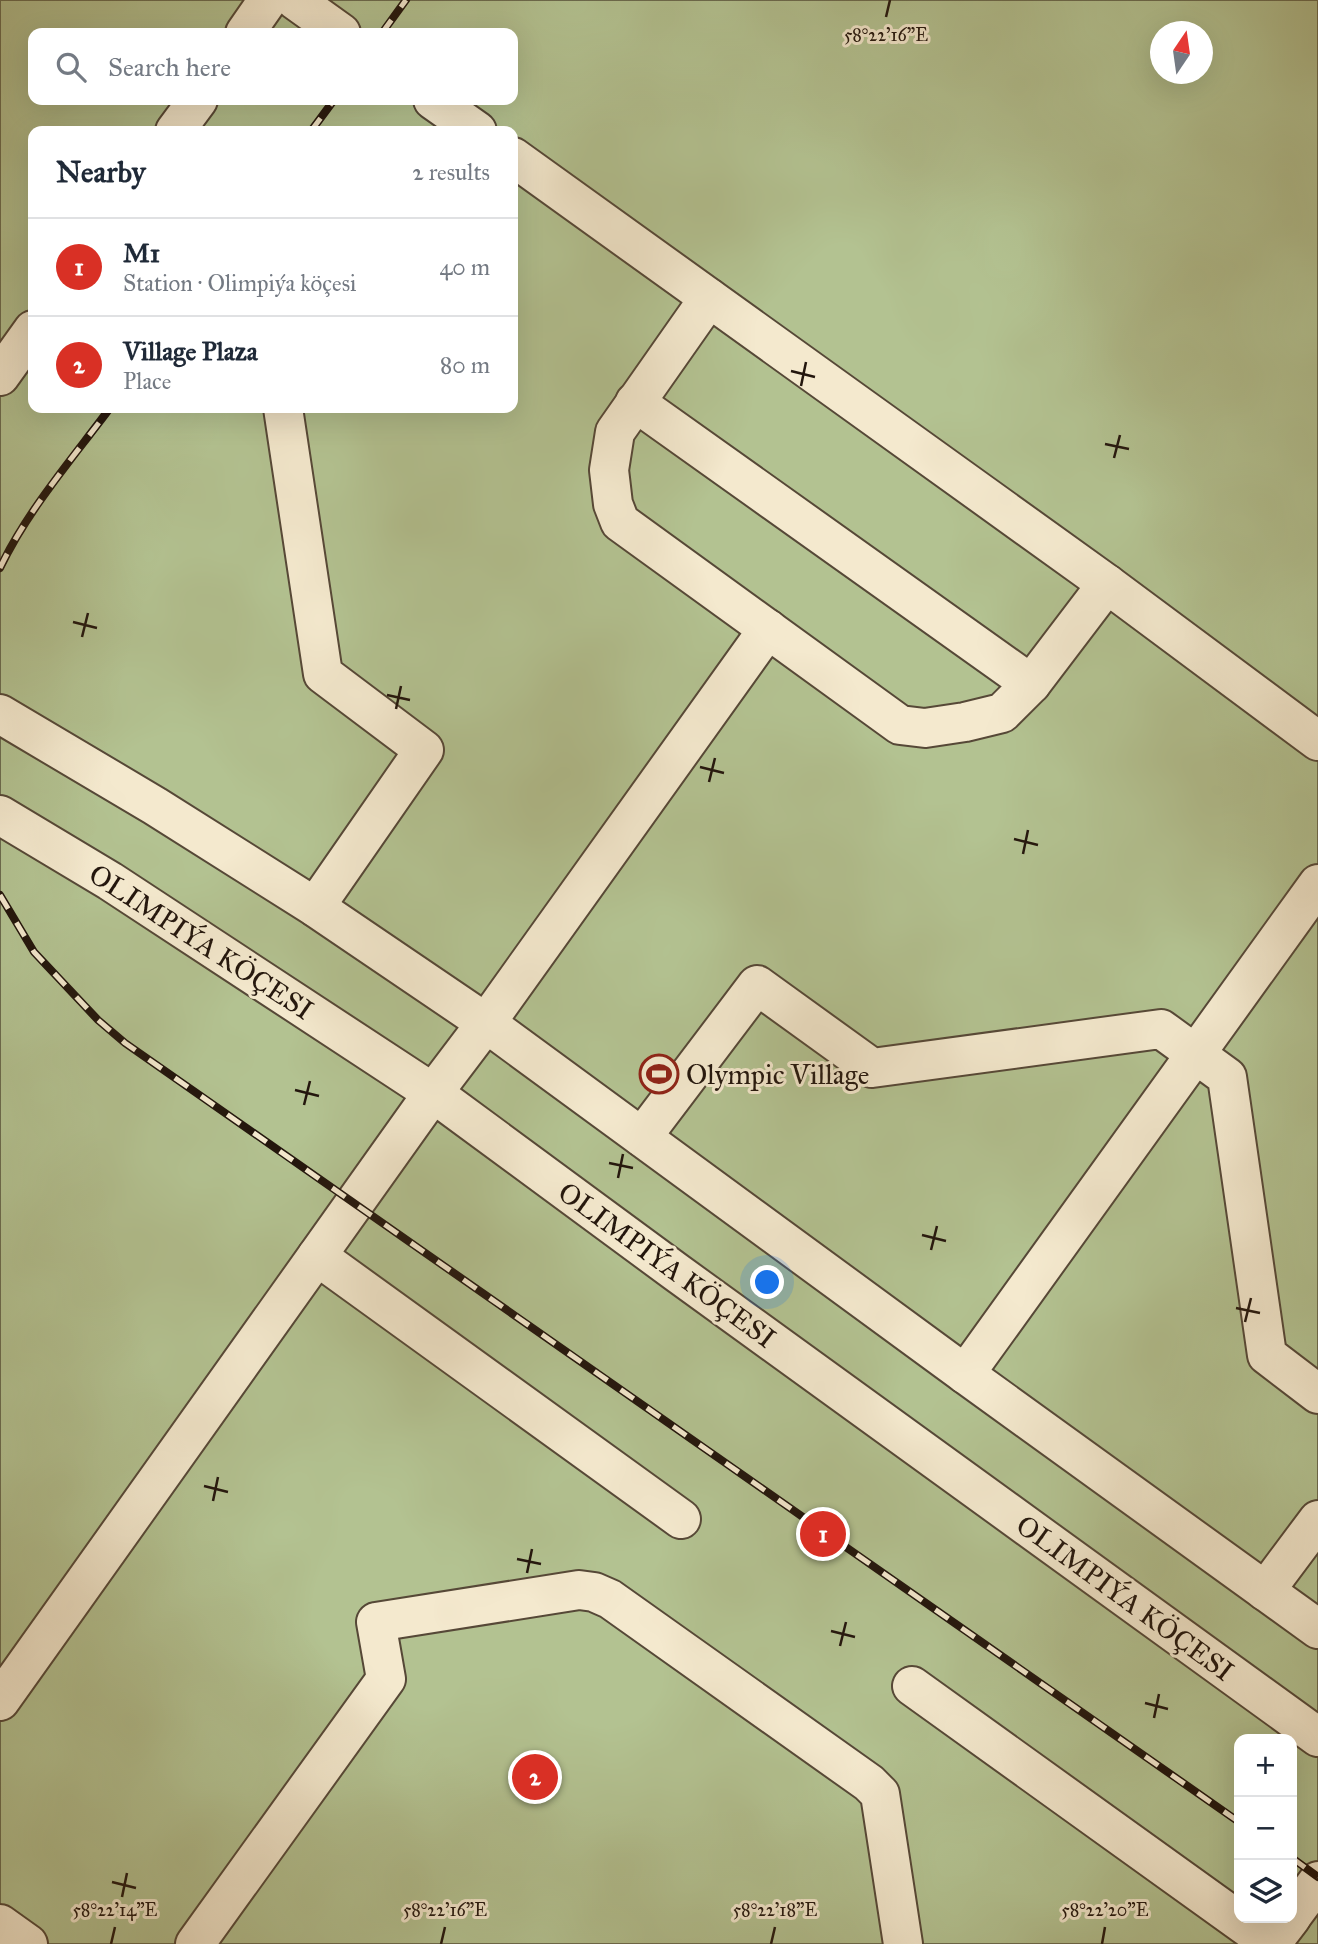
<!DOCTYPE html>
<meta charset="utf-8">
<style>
body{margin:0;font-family:"IM FELL Great Primer",serif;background:#f6f6f7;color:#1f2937}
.controls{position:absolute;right:21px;bottom:21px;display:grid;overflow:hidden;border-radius:14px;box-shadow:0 7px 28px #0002}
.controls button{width:63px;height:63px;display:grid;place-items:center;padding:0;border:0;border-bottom:2px solid #e0e1e3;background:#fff;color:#1f2937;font:35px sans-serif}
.compass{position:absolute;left:1150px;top:21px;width:63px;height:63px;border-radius:50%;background:#fff;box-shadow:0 7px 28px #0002;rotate:13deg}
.you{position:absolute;left:768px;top:1283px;width:24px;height:24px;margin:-18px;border:5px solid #fff;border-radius:50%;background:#1a73e8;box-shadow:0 0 0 10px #1a73e833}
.badge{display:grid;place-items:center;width:46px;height:46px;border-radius:50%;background:#d93025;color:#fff;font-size:23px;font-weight:700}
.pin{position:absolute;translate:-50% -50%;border:4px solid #fff;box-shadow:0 2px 7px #0006}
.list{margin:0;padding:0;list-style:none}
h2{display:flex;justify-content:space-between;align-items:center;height:91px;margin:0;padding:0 28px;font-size:30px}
h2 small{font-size:23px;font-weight:400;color:#747a83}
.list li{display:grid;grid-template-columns:46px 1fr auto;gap:21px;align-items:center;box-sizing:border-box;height:98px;padding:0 28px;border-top:2px solid #e0e1e3}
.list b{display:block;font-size:26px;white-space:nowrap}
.list p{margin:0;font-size:23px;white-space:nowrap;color:#747a83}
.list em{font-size:23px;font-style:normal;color:#747a83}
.icon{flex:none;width:38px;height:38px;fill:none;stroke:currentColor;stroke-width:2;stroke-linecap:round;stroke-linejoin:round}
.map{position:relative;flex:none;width:1318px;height:1944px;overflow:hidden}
.search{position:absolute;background:#fff;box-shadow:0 7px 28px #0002;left:28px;top:28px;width:490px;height:77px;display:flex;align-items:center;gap:18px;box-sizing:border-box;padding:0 24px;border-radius:14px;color:#747a83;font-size:26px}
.panel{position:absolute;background:#fff;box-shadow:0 7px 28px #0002;left:28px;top:126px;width:490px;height:287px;border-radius:14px}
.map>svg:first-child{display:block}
.green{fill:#b3c291;stroke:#6b6c4f;stroke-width:2;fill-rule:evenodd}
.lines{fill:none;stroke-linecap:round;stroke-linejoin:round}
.minor-casing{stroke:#564837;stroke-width:42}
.minor{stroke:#f4e9ce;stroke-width:38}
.rail-casing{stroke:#23160d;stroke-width:8}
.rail{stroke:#f4e9ce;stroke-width:5;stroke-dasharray:16;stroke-linecap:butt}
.ticks{fill:none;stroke:#23160d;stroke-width:2.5}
.labels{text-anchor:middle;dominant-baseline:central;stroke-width:6;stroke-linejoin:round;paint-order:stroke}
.street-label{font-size:28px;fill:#23160d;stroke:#f4e9ce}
.poi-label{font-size:28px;fill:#23160d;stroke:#f4e9ce;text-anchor:start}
.ticks-label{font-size:18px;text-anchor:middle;fill:#23160d;stroke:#f4e9ce;stroke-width:6;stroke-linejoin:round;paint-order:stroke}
</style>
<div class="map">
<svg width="1318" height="1944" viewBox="0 0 1318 1944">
<rect width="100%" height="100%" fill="#eeddb4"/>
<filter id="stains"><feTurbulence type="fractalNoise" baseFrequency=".00286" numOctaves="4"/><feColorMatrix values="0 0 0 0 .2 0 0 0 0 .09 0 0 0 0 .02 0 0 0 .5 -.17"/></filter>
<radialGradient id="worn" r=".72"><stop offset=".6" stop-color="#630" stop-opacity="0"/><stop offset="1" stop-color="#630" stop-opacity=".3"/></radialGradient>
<path class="green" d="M0 0H1318V1944H0ZM1160 32H1202V74H1160ZM33 33H513V100H33ZM33 131H513V408H33ZM1239 1739H1292V1918H1239Z"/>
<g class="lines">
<defs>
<g id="minor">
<polyline points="295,0 341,33"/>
<polyline points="245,33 268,0"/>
<polyline points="433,100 477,131"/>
<polyline points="175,131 198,100"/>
<polyline points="513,157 1107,584 1318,741"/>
<polyline points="709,298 615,432 609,470 613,504 620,522 900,725 925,728 965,722 1002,713 1031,684 1107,584"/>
<polyline points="0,376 33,330"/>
<polyline points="635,402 1031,684"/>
<polyline points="283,408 323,674 424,750 315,907"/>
<polyline points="0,714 155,806 315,907 486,1023 965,1374 1318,1629"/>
<polyline points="0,815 110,881 433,1093 676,1272 1318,1737"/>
<polyline points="642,1137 757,985 872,1068 1161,1029 1227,1077 1267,1355 1318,1394"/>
<polyline points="317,1256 681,1519"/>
<polyline points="965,1374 1318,884"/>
<polyline points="1265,1591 1318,1520"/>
<polyline points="912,1686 1271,1944 1291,1918"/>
<polyline points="0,1701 433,1093 486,1023 768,629"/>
<polyline points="1292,1916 1318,1881"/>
<polyline points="0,1924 28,1944"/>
<polyline points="195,1944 386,1679 376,1622 579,1590 594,1592 610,1599 869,1783 880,1794 903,1944"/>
</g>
</defs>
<use href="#minor" class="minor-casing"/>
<use href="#minor" class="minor"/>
<defs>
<g id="rail">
<polyline points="382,33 406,0"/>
<polyline points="311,131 334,100"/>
<path d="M0 568C27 511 72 459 110 408"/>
<polyline points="0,895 34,952 98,1020 125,1043 1239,1822"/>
<polyline points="1292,1858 1318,1877"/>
</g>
</defs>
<use href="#rail" class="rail-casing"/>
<use href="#rail" class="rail"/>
</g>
<path class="ticks" d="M886 17 890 0M791 371 815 377M801 386 806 362M1105 444 1129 449M1114 458 1120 435M73 622 97 628M82 637 88 613M387 695 410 700M396 709 401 686M700 767 724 773M709 782 715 758M1014 839 1038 845M1023 854 1028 830M295 1090 319 1096M304 1105 310 1081M609 1163 633 1168M618 1178 623 1154M922 1235 946 1241M931 1250 937 1226M1236 1308 1260 1313M1245 1322 1251 1298M204 1486 228 1492M213 1501 218 1477M517 1559 541 1564M527 1573 532 1549M831 1631 855 1637M840 1646 846 1622M1145 1703 1168 1709M1154 1718 1159 1694M112 1882 136 1888M122 1897 127 1873M111 1944 115 1927M441 1944 445 1927M771 1944 775 1927M1102 1944 1105 1927"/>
<defs>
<symbol id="stadium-ring" viewBox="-11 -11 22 22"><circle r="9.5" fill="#f4e9ce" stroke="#8f2418" stroke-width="1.5"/><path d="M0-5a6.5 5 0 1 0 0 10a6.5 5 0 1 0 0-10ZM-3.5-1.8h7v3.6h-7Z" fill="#8f2418"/></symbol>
</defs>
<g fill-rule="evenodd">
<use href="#stadium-ring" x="637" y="1052" width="44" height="44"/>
</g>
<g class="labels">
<g class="street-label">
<text transform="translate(201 942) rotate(33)">OLIMPIÝA KÖÇESI</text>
<text transform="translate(667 1265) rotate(36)">OLIMPIÝA KÖÇESI</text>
<text transform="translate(1125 1598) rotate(36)">OLIMPIÝA KÖÇESI</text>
</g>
<g class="poi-label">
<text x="686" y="1074">Olympic Village</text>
</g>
</g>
<g class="ticks-label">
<text x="886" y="41">58°22'16"E</text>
<text x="115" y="1916">58°22'14"E</text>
<text x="445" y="1916">58°22'16"E</text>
<text x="775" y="1916">58°22'18"E</text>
<text x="1105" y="1916">58°22'20"E</text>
</g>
<rect width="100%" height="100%" filter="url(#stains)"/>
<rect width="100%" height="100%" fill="url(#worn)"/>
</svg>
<div class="controls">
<button>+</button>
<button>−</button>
<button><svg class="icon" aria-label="layers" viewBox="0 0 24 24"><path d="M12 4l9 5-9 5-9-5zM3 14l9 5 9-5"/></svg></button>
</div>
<svg class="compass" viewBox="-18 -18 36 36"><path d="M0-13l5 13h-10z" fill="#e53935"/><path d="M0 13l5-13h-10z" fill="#747a83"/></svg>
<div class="you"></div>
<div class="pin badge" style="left:823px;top:1534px">1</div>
<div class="pin badge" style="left:535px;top:1777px">2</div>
<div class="search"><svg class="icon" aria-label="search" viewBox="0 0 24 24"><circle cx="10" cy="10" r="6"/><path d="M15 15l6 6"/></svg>Search here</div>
<section class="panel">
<h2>Nearby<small>2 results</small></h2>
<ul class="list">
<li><span class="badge">1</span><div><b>M1</b><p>Station · Olimpiýa köçesi</p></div><em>40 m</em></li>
<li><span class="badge">2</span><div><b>Village Plaza</b><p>Place</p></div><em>80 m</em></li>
</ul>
</section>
</div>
